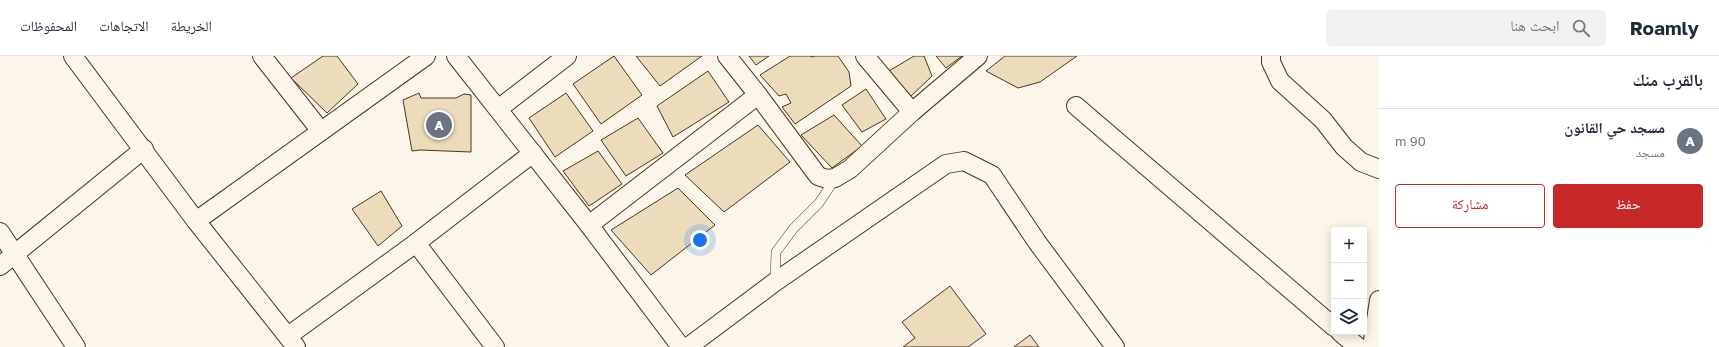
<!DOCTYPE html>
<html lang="ar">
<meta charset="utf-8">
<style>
body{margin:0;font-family:"Golos Text","Noto Naskh Arabic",sans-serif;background:#f2f2f3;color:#1f2937;direction:rtl}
.controls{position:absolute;right:12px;bottom:12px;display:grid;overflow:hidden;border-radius:4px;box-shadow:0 2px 10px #0003}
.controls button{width:36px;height:36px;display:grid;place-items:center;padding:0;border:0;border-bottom:1px solid #e0e1e3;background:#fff;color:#1f2937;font:20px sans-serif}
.you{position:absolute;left:700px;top:184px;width:14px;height:14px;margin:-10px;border:3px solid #fff;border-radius:50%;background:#1a73e8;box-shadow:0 0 0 6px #1a73e833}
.badge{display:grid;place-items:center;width:26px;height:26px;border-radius:50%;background:#c62828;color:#fff;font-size:13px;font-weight:700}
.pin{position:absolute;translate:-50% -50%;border:2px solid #fff;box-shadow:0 1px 4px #0006}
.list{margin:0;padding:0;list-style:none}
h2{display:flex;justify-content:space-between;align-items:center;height:52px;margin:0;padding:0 16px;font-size:17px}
h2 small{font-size:13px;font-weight:400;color:#747a83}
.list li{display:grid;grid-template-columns:26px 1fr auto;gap:12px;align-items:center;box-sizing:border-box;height:64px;padding:0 16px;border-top:1px solid #e0e1e3}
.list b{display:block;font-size:15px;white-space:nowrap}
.list p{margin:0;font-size:13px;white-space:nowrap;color:#747a83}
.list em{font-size:13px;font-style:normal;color:#747a83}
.actions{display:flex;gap:8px;padding:12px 16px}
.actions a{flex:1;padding:9px 0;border:1px solid #c62828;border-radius:4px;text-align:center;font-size:14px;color:#c62828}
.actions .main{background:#c62828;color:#fff}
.icon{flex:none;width:22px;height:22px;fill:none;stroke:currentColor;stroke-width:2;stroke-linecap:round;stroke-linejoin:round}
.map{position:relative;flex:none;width:1379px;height:291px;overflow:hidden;direction:ltr}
header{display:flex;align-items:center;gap:24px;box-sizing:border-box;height:56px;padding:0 20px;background:#fff;border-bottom:1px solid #e0e1e3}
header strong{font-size:19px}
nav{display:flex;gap:22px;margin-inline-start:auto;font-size:14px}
.search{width:280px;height:36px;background:#f2f2f3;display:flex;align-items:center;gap:10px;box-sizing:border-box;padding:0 14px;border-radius:4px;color:#747a83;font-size:15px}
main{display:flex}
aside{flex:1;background:#fff}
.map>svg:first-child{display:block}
.building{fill:#ecdcbc;stroke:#4a3520}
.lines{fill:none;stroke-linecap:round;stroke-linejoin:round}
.lane-casing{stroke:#4a3520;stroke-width:10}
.street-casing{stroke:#4a3520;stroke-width:20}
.lane{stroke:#fbf6e9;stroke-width:9}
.street{stroke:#fbf6e9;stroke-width:18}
</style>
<header>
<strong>Roamly</strong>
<div class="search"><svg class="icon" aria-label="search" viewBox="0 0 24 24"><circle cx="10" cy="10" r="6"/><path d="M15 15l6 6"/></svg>ابحث هنا</div>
<nav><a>الخريطة</a><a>الاتجاهات</a><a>المحفوظات</a></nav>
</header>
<main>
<aside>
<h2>بالقرب منك<small></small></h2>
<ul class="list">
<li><span class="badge" style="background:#6b7280">A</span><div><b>مسجد حي القانون</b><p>مسجد</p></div><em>90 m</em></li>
</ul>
<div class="actions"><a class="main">حفظ</a><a>مشاركة</a></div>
</aside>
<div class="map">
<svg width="1379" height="291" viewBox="0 0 1379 291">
<rect width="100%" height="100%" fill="#fbf6e9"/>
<g class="building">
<polygon points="323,0 337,0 358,28 327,57 291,22"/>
<polygon points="614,0 642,39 601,68 573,28"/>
<polygon points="636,0 702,0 660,30"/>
<polygon points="749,0 769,0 756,9"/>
<polygon points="790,0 810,0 812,1 815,0 838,0 849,16 851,30 795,68 782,51 791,47 786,38 779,40 760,19"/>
<polygon points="914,0 924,0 932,20 909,42 889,15"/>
<polygon points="936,0 962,0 946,12"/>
<polygon points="1005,0 1077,0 1040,26 1018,32 986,15"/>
<polygon points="708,15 729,46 673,81 657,50"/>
<polygon points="866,33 886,63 862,76 842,49"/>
<polygon points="419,37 421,42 456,42 464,38 471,39 471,96 420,94 412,95 403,44"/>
<polygon points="566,37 593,75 555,101 529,62"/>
<polygon points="834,59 862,90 832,112 801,79"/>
<polygon points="638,62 663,97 626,120 601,84"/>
<polygon points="758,69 790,106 724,156 685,119"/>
<polygon points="598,95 622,128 589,150 563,115"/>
<polygon points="678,132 715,169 651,219 611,174"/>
<polygon points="381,135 402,170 378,190 352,153"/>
<polygon points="950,230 986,278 968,291 903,291 915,282 902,266"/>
<polygon points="1030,279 1039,291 1014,291"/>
</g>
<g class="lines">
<defs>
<polyline id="lane" points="775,226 776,196 793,173 819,147 835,123"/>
<g id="street">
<polyline points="73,0 196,165 296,291"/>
<polyline points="262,0 320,74"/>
<polyline points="456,0 589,169 681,291"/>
<polyline points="727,0 758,39 818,120 827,123 835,122 850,113 912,56 978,0"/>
<polyline points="865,0 912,56"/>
<polyline points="1271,0 1271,6 1280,25 1323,64 1344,91 1361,106 1379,113"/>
<polyline points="1076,50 1334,271"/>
<polyline points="498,53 567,0"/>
<polyline points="196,165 426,0"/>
<polyline points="589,169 758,39"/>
<polyline points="0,176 76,291"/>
<polyline points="416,187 495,291"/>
<polyline points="0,210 144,93"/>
<polyline points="1340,276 1358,291"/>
<polyline points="288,280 416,187 533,97"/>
<polyline points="688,291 775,226 946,108 964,105 992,119 1037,186 1115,291"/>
<polyline points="1372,291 1379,244"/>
</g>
</defs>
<use href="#lane" class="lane-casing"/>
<use href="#street" class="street-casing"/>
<use href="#lane" class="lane"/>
<use href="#street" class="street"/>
</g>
</svg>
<div class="controls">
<button>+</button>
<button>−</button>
<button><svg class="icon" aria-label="layers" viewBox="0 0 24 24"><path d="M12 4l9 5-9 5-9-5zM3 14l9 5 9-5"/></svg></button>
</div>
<div class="you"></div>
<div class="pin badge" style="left:439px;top:69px;background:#6b7280">A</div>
</div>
</main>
